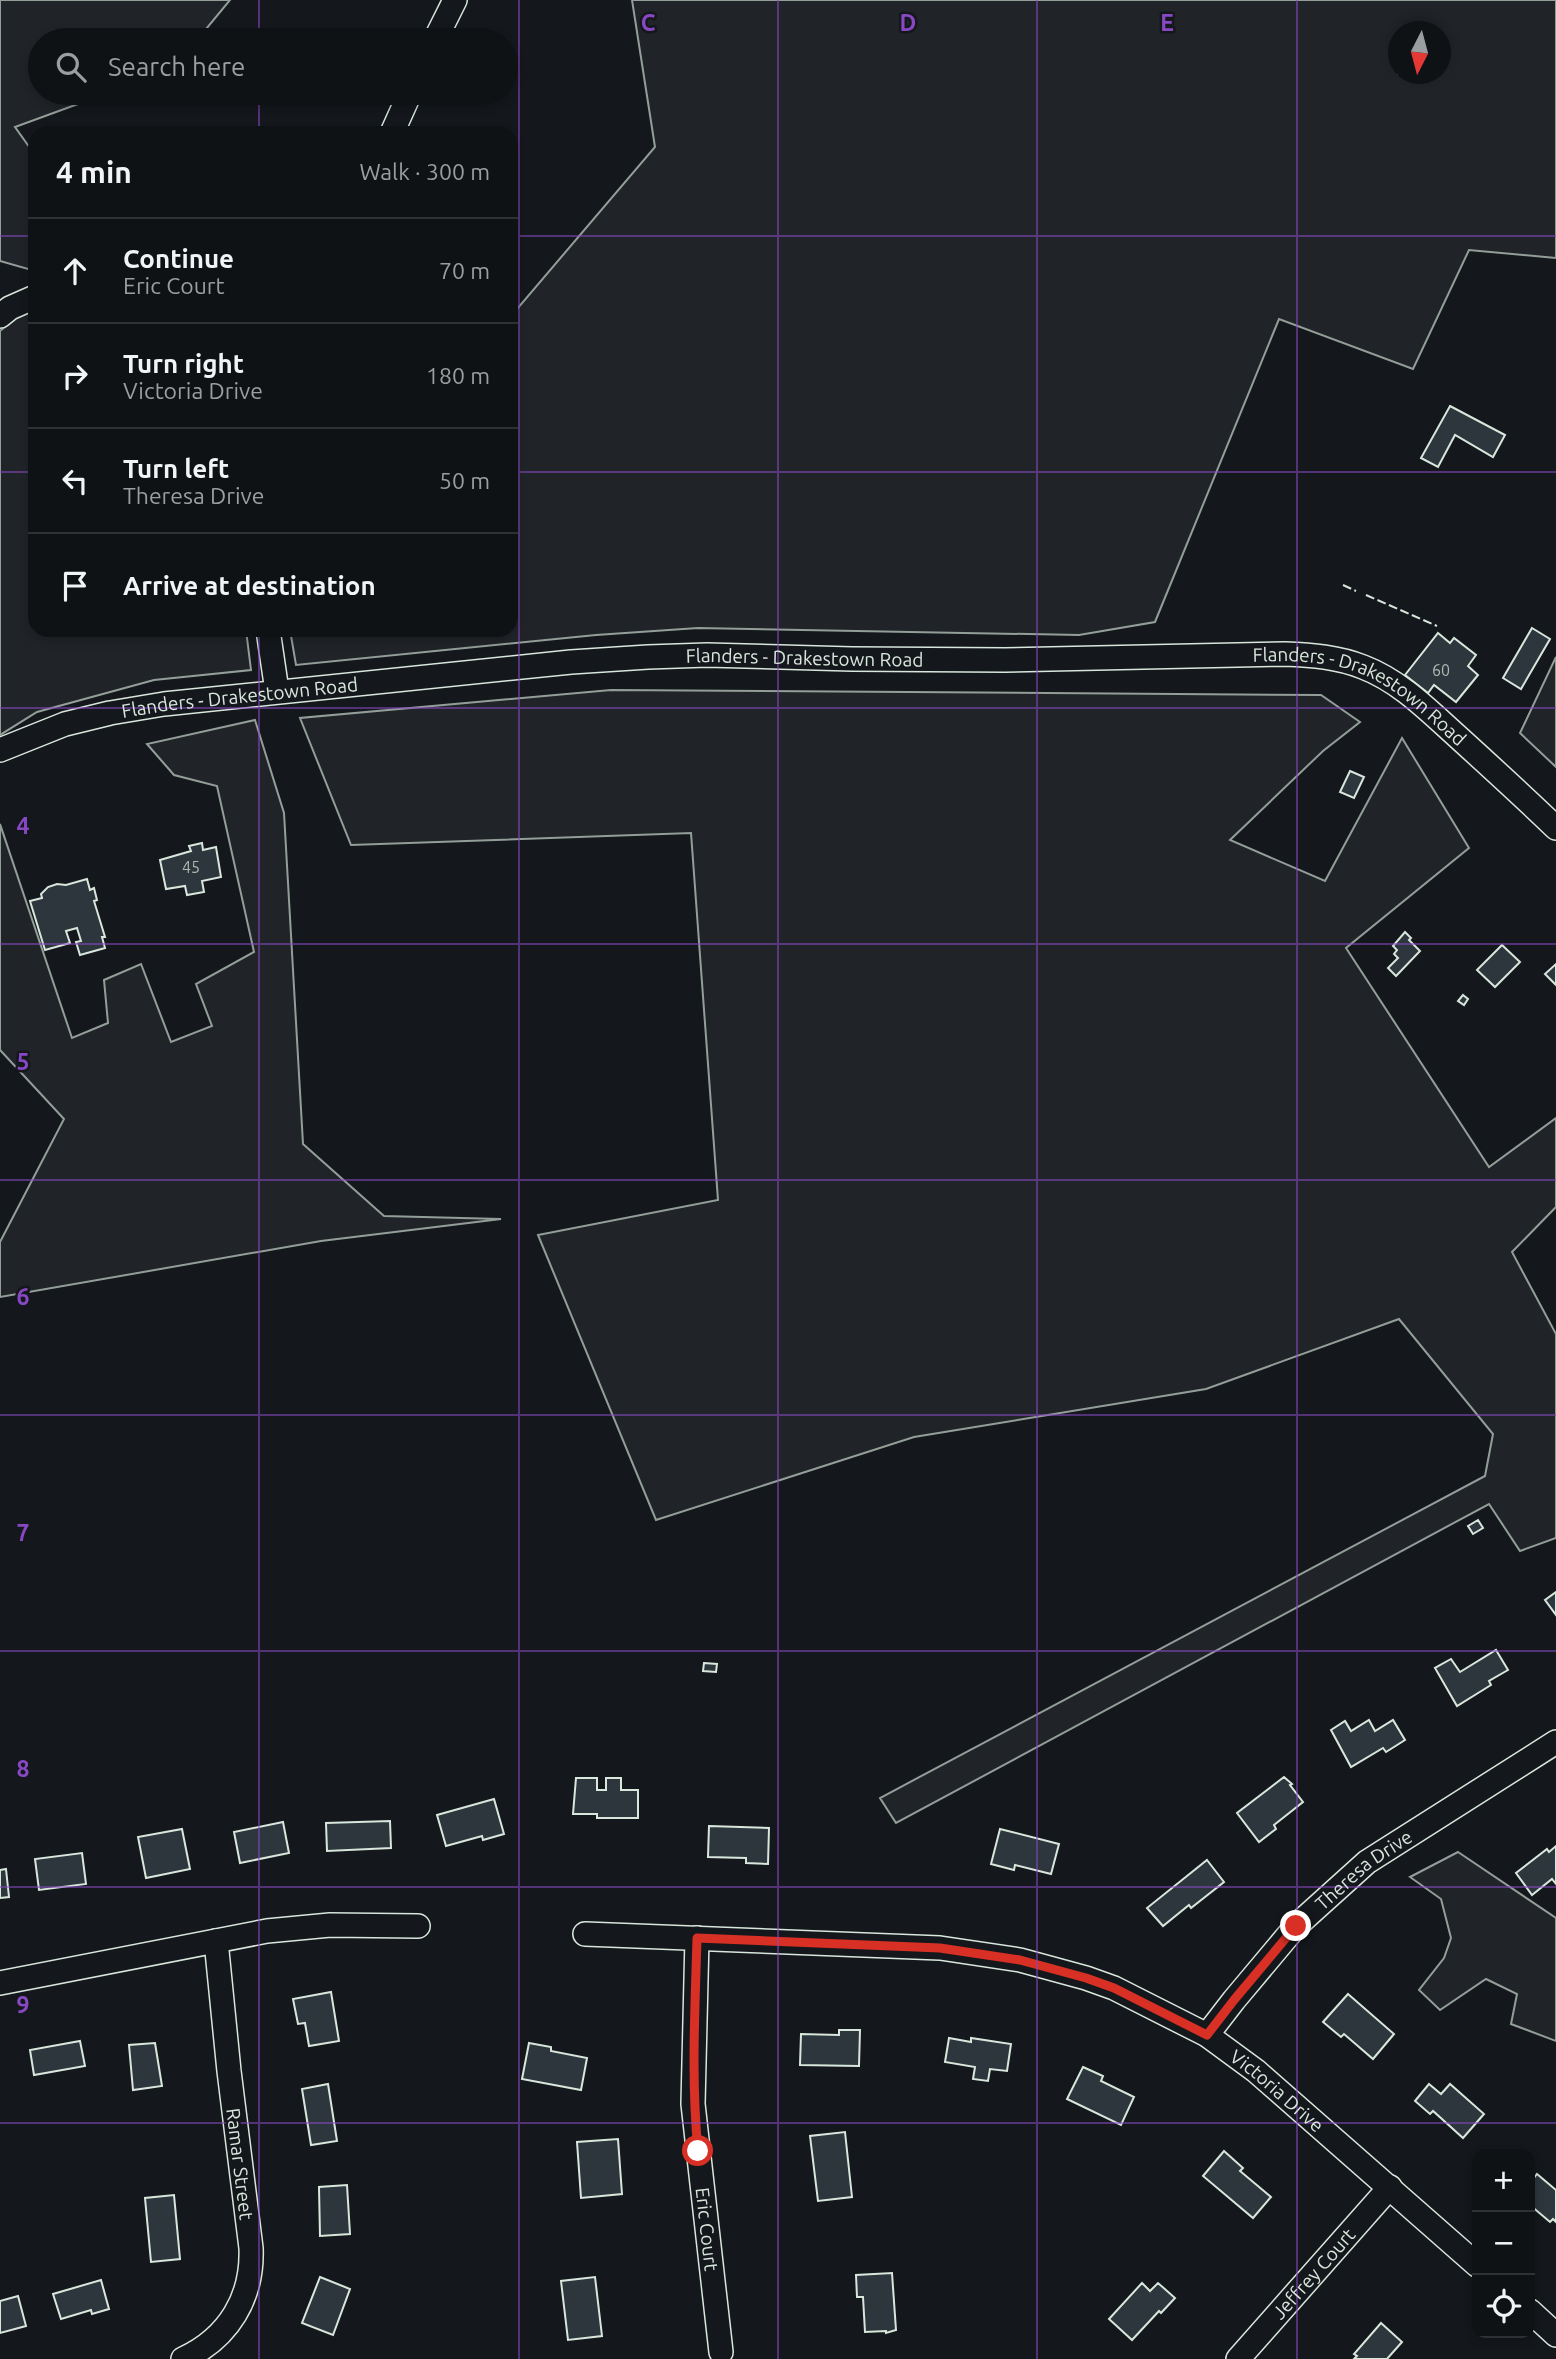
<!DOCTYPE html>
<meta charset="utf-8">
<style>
body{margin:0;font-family:Ubuntu,sans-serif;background:#181b1e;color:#f1f3f6}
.controls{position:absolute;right:21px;bottom:21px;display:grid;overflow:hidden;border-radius:14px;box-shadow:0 4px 10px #0003}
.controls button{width:63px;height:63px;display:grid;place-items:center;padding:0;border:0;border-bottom:2px solid #2f3234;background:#0f1215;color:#f1f3f6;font:35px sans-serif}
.compass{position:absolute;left:1388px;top:21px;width:63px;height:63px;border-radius:50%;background:#0f1215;box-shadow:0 4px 10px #0003;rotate:186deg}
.stop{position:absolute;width:21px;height:21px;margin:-16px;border:5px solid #d93025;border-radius:50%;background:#fff}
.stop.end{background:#d93025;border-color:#fff;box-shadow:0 2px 7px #0008}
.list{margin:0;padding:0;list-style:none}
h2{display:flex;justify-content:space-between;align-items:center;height:91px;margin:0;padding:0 28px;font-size:30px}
h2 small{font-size:23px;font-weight:400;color:#9b9ea0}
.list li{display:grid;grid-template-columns:46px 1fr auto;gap:21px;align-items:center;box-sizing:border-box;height:105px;padding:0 28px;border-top:2px solid #2f3234}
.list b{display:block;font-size:26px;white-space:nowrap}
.list p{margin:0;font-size:23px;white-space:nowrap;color:#9b9ea0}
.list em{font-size:23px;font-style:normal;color:#9b9ea0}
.icon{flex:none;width:38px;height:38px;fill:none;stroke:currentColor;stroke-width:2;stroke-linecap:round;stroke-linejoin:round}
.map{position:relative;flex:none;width:1556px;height:2359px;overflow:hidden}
.search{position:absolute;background:#0f1215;box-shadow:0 4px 10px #0003;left:28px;top:28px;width:490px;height:77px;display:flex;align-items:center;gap:18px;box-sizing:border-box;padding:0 24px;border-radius:38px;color:#9b9ea0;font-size:26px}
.panel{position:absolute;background:#0f1215;box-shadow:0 4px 10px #0003;left:28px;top:126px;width:490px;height:511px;border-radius:21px}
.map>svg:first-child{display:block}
.green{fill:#202428;stroke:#939e99;stroke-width:2;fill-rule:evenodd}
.building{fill:#2c363c;stroke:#d8e6dc;stroke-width:2}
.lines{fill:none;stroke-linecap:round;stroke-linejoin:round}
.minor-casing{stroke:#d8e6dc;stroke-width:26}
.minor{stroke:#14181c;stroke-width:23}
.fence{stroke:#d8e6dc;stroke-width:2;stroke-dasharray:9 3.5;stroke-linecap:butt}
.route{stroke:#d93025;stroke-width:9}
.grid{fill:none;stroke:#8948c3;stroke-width:2;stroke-opacity:0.55}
.labels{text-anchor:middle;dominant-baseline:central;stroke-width:5;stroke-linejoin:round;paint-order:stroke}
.number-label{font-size:16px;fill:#adbab4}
.street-label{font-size:19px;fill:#d8e6dc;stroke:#14181c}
.grid-label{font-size:23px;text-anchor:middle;font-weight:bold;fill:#8948c3;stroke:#14181c;stroke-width:5;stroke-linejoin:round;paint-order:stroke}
</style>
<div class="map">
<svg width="1556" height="2359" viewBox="0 0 1556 2359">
<rect width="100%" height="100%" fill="#14181c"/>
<g class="green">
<polygon points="0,0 230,0 197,40 40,40 40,93 108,93 15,127 35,155 35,271 0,261"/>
<path d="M632 0H1556V258L1469 250 1413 369 1279 319 1155 622 1079 635 698 628 596 635 296 665 290 630H511V316L655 147ZM1398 32H1440V74H1398Z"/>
<polygon points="35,307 35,630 246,630 251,670 154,680 37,712 0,735 0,331 28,308"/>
<polygon points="1556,657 1556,767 1520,733"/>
<polygon points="611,690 1321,695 1360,722 1323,751 1230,840 1325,881 1402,738 1469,848 1346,948 1489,1167 1556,1118 1556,1207 1512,1252 1556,1334 1556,1538 1520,1551 1489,1504 896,1823 880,1798 1485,1476 1493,1434 1399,1319 1206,1389 914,1437 656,1520 538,1235 718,1200 691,833 351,845 300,718"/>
<polygon points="255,720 284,813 303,1144 384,1216 501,1219 321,1241 0,1297 0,1242 64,1119 0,1050 0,824 72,1038 108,1023 104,980 141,964 171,1042 212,1026 196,984 254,952 217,786 174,775 147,744"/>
<polygon points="1458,1852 1556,1918 1556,2041 1511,2024 1517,1994 1486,1979 1440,2010 1419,1990 1444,1958 1451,1938 1441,1899 1410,1877"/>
</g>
<g class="building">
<polygon points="1450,406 1505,435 1493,457 1455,435 1438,467 1421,458"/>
<polygon points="1532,628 1550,639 1521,689 1503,678"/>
<polygon points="1438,633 1450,643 1454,638 1476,655 1468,666 1478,675 1456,702 1434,685 1428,693 1405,675"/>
<polygon points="1350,771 1364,777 1354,798 1340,792"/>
<polygon points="202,843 203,850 216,847 221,877 202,881 204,892 187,895 185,886 166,889 160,860 191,851 189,846"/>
<polygon points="87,879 90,890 94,888 97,900 94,901 105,937 102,937 105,948 80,955 76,942 81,941 77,928 66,931 70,943 45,950 30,901 42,898 41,894 48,887 57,884 66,885"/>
<polygon points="1405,932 1411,938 1409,940 1420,951 1396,976 1388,968 1398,958 1394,954 1397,950 1393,946"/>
<polygon points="1502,945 1520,962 1495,987 1477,970"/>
<polygon points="1556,964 1556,985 1545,974"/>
<polygon points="1463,995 1468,999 1464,1005 1458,1001"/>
<polygon points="1478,1520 1483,1528 1473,1534 1468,1526"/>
<polygon points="1556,1592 1556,1615 1545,1600"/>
<polygon points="1496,1650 1508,1670 1489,1681 1491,1685 1457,1706 1435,1668 1451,1659 1460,1672"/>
<polygon points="704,1663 717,1664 716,1672 703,1671"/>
<polygon points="1369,1720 1375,1731 1393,1720 1405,1740 1386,1752 1383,1748 1351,1767 1331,1730 1345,1721 1351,1731"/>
<polygon points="1284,1777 1292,1784 1290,1785 1303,1802 1274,1825 1276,1829 1259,1842 1237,1813"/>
<polygon points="576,1778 597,1778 597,1790 606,1790 606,1778 621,1778 621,1790 638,1790 638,1818 597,1818 597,1814 573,1814"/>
<polygon points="494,1799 504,1834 483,1840 482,1836 446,1846 437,1815"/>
<polygon points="390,1821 391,1848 327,1851 326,1823"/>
<polygon points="283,1822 289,1853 240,1863 234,1832"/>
<polygon points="709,1826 769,1828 768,1864 746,1863 746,1858 708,1857"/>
<polygon points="182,1829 190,1869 146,1878 138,1837"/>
<polygon points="1000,1829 1059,1844 1051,1874 1015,1865 1014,1870 991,1864"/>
<polygon points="1556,1846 1556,1884 1552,1879 1532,1895 1516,1873 1547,1849 1549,1852"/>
<polygon points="82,1853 86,1884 39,1890 35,1859"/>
<polygon points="1207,1860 1224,1882 1191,1908 1189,1905 1163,1926 1147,1908"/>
<polygon points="6,1869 9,1897 0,1898 0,1870"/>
<polygon points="331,1992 339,2041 309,2046 305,2023 298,2024 293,1999"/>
<polygon points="1348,1994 1394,2034 1373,2059 1344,2034 1341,2037 1323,2022"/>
<polygon points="839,2030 860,2030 859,2066 800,2065 801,2034 839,2035"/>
<polygon points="949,2038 971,2042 971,2038 1011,2044 1007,2071 990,2069 988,2081 973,2079 975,2067 945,2062"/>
<polygon points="80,2041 85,2066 34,2075 30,2050"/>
<polygon points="155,2043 162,2086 133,2090 129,2045"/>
<polygon points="529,2043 551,2047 551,2051 587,2058 581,2090 522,2079"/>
<polygon points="1083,2067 1103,2076 1101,2081 1134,2097 1121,2125 1067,2099"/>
<polygon points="328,2084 337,2141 311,2145 302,2089"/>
<polygon points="1429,2084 1441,2094 1450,2084 1484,2114 1463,2138 1433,2111 1430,2114 1415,2101"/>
<polygon points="845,2132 852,2197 818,2201 810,2136"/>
<polygon points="618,2139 622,2194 581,2198 577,2142"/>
<polygon points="1224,2151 1243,2168 1240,2171 1271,2197 1253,2218 1203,2176"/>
<polygon points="1537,2174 1556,2190 1556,2222 1553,2219 1550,2222 1530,2205 1530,2183"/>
<polygon points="347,2185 350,2234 320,2236 319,2187"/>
<polygon points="174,2195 180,2259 151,2262 145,2198"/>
<polygon points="892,2273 896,2330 886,2333 886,2331 865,2332 863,2297 857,2297 856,2275"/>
<polygon points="320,2277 350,2289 333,2335 302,2323"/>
<polygon points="595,2277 602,2336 568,2340 561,2281"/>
<polygon points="101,2280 109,2309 92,2314 91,2310 61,2319 53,2294"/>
<polygon points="1142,2283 1150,2291 1158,2283 1175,2298 1161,2313 1159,2311 1132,2340 1109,2319"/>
<polygon points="18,2296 26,2326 0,2333 0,2301"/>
<polygon points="1381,2323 1402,2342 1387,2359 1354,2359 1357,2356 1354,2354"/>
</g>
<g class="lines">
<defs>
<g id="minor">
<polyline points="435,40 455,0"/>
<polyline points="392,133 410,93"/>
<polyline points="0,316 10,308 35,297"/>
<polyline points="268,630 277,691"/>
<path id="s1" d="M0 750 65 724 110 713 164 704 571 662 648 657 707 655 852 659 1005 660 1285 654C1312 655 1338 657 1363 667 1400 681 1429 711 1458 737 1491 767 1524 797 1556 828"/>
<path id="s2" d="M585 1934 940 1948 1020 1960 1086 1978 1114 1988 1207 2035 1256 2071 1477 2265"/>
<path id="s3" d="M697 1938 693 2104 721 2352"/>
<polyline points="0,1983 267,1931 330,1925 418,1926"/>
<path id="s4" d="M1207 2035 1234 2000 1296 1926 1367 1862 1556 1742"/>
<polyline points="1530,2311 1556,2335"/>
<path d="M183 2359C229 2338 253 2297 251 2248L229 2071 216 1941"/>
<path id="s5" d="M1238 2359 1390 2187"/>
</g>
</defs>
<use href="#minor" class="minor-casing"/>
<use href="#minor" class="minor"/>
<g class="fence">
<polyline points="1343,585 1356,591"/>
<polyline points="1366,595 1437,626"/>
</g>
</g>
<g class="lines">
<path class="route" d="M698 2151C691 2080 695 2009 697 1938L940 1948 1020 1960 1086 1978 1114 1988 1207 2035 1234 2000 1296 1926"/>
</g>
<path class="grid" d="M259 0V40M519 0V2359M778 0V2359M1037 0V2359M1297 0V2359M259 93V133M0 236H35M511 236H1556M0 472H35M511 472H1556M259 630V2359M0 708H1556M0 944H1556M0 1180H1556M0 1415H1556M0 1651H1556M0 1887H1556M0 2123H1556"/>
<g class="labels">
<g class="number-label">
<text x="1441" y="670">60</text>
<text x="191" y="867">45</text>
</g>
<g class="street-label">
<text stroke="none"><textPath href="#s1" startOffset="814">Flanders - Drakestown Road</textPath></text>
<text stroke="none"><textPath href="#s1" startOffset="247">Flanders - Drakestown Road</textPath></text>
<text stroke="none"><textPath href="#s1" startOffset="1381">Flanders - Drakestown Road</textPath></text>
<text stroke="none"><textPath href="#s4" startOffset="229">Theresa Drive</textPath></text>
<text stroke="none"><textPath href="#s2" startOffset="728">Victoria Drive</textPath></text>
<text transform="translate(240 2164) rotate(83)">Ramar Street</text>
<text stroke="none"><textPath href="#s3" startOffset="292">Eric Court</textPath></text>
<text stroke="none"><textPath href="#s5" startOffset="114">Jeffrey Court</textPath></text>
</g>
</g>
<g class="grid-label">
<text x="648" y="31">C</text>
<text x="908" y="31">D</text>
<text x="1167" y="31">E</text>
<text x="23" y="834">4</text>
<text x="23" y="1070">5</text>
<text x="23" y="1305">6</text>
<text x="23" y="1541">7</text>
<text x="23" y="1777">8</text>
<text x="23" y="2013">9</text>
</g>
</svg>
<div class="controls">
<button>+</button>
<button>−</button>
<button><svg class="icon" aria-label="locate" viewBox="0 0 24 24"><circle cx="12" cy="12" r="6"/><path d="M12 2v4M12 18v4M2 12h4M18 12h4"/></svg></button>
</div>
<svg class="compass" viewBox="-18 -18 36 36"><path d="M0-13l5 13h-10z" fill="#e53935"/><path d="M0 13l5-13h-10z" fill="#9b9ea0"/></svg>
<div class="stop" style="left:698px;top:2151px"></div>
<div class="stop end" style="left:1296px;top:1926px"></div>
<div class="search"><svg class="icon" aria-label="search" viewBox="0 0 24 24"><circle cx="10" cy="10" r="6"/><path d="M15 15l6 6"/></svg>Search here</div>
<section class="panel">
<h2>4 min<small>Walk · 300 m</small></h2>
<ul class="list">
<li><svg class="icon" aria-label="ahead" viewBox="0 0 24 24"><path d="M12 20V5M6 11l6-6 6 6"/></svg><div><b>Continue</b><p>Eric Court</p></div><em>70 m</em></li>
<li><svg class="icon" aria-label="right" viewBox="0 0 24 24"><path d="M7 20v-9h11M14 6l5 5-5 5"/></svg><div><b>Turn right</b><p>Victoria Drive</p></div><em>180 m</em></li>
<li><svg class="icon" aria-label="left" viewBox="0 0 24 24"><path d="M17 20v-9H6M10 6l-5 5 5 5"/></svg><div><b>Turn left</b><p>Theresa Drive</p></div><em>50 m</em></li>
<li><svg class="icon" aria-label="arrive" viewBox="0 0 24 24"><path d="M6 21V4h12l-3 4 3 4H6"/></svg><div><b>Arrive at destination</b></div></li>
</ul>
</section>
</div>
